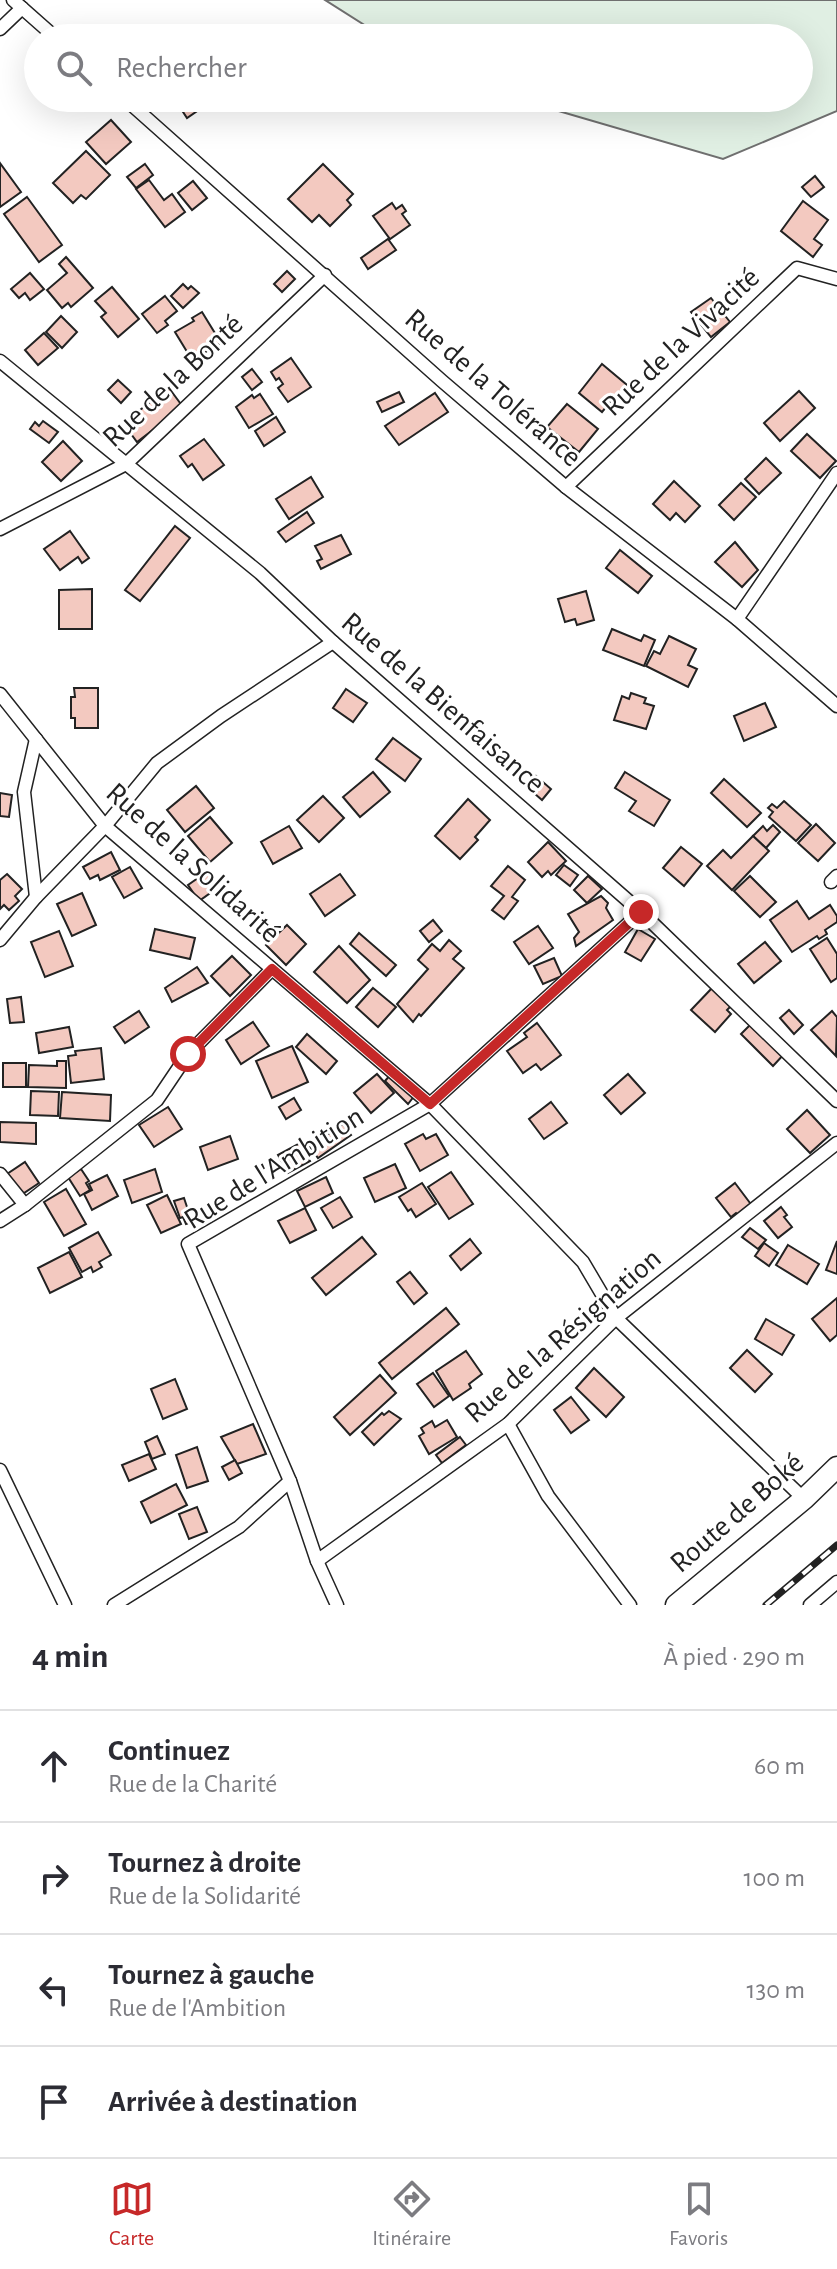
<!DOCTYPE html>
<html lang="fr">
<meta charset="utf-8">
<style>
body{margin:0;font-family:"Alegreya Sans",sans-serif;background:#f2f2f3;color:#2b2b33}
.stop{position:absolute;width:24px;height:24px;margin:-18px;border:6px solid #c62828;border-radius:50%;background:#fff}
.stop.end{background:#c62828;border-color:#fff;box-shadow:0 2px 8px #0008}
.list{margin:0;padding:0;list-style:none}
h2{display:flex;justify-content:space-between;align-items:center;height:104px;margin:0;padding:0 32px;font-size:34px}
h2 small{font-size:26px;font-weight:400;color:#7c7c81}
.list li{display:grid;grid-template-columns:52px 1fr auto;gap:24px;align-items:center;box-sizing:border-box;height:112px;padding:0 32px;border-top:2px solid #e1e1e2}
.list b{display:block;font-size:30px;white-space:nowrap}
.list p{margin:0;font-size:26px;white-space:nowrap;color:#7c7c81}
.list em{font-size:26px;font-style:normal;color:#7c7c81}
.icon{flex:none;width:44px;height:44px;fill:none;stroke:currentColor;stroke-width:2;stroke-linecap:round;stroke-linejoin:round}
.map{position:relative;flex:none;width:837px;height:1605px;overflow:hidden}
.search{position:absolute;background:#fff;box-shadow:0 8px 32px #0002;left:24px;right:24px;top:24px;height:88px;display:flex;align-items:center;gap:20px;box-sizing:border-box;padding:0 28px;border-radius:44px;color:#7c7c81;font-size:30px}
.sheet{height:552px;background:#fff}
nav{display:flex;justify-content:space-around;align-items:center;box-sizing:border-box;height:112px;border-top:2px solid #e1e1e2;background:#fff;font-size:22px;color:#7c7c81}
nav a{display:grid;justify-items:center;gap:4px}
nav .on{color:#c62828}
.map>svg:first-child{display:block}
.green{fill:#e0efe3;stroke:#6f6f6f;stroke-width:2}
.building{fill:#f3c9c0;stroke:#222;stroke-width:2}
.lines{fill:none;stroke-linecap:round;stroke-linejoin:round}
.street-casing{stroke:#222;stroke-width:15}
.primary-casing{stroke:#222;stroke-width:23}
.street{stroke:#fff;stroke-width:12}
.primary{stroke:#fff;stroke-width:20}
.rail-casing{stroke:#222;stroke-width:7}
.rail{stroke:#fff;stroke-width:4;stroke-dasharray:12;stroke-linecap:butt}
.route{stroke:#c62828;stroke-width:10}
.labels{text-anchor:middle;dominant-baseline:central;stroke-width:6;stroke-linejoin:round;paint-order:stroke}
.street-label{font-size:30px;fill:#222;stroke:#fff}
</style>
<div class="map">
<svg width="837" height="1605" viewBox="0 0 837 1605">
<rect width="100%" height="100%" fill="#fff"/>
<polygon class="green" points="325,0 837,0 837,111 723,159 514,98 799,98 799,38 385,38"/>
<g class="building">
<polygon points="174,98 216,98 187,118"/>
<polygon points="111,120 131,142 106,164 86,142"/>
<polygon points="86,151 110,175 86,199 81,195 73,203 53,183"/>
<polygon points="0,163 21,192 0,207"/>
<polygon points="145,164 153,175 136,188 127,177"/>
<polygon points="323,164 353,194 347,200 351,205 330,226 319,215 312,222 288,199"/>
<polygon points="815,176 824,187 811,197 802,187"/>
<polygon points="149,180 164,200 172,194 185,212 165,227 136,189"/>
<polygon points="193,181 207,198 192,210 178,193"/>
<polygon points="27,197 62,245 39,262 4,214"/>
<polygon points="803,201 828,220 814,239 822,245 813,257 781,231"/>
<polygon points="392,203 396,209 402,205 406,211 402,214 410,225 390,239 373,216"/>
<polygon points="388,239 396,250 368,269 361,258"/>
<polygon points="66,257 93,288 71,307 68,303 62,308 47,290 67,273 59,264"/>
<polygon points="287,271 295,279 282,292 274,284"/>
<polygon points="30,273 44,289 30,300 25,293 19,298 11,289"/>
<polygon points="183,284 188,289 191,286 199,293 183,308 171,296"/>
<polygon points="112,287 139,319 118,337 101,317 106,313 95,301"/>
<polygon points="165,296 177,311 165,321 168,325 157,333 142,314"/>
<polygon points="711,298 730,322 711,337 691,312"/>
<polygon points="202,312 221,343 192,360 175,332 194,321 192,318"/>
<polygon points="61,316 77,332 62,348 46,332"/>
<polygon points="44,333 58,348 38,365 25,350"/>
<polygon points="291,358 311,387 288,402 278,388 283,384 279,378 276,380 271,372"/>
<polygon points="602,364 627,385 615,403 612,400 602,412 579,393"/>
<polygon points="252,369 262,382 252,390 242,377"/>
<polygon points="118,380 131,392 121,403 108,390"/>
<polygon points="169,388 183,407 137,442 123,423"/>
<polygon points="799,391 815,408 780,441 764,423"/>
<polygon points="399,392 404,402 382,412 377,402"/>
<polygon points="435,393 448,412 399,445 385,426"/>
<polygon points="260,394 273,414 249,428 236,407 252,395 254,398"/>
<polygon points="567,404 598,429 579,452 547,427"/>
<polygon points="276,417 285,432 264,446 255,431"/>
<polygon points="43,421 58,432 49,443 30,429 35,422 39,426"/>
<polygon points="807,434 836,461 820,478 791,451"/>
<polygon points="204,439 224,465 203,480 192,464 188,467 180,456"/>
<polygon points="63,441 82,461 61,481 42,462"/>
<polygon points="766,458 781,473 759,494 745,479"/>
<polygon points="311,477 323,497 289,519 276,499"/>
<polygon points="674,481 700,506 685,522 676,513 670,520 653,504"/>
<polygon points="741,483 756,497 734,520 719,505"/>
<polygon points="307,512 314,523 286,542 278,532"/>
<polygon points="175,526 190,538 140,601 125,590"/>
<polygon points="70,531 89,558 82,563 78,557 60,570 44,549"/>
<polygon points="341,535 351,554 321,569 317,561 322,559 315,546"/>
<polygon points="735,542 758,570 742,587 715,562"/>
<polygon points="620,550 652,576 638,593 606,568"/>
<polygon points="92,589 92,629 59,629 59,590"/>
<polygon points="586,591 594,620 577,625 575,619 565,622 558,599"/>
<polygon points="612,629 641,641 644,635 655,640 644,666 603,650"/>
<polygon points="669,636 696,649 688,665 697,669 688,687 646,666 654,651 660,654"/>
<polygon points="74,688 98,688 98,728 75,728 75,718 71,718 71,697 75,697"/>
<polygon points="346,689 367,703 353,722 333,708"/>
<polygon points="631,693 646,698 644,703 654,706 646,729 614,720 622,696 629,699"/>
<polygon points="765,703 776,727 744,741 734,716"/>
<polygon points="393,738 421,759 405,781 376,759"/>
<polygon points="373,772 390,792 360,817 343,797"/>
<polygon points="625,772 670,800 654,826 629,811 636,801 615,788"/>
<polygon points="536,776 551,789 542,800 527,787"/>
<polygon points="724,779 761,813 747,827 711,793"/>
<polygon points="196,786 214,808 185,832 167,810"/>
<polygon points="0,793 12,795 9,817 0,816"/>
<polygon points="323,796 344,818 319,842 297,820"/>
<polygon points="468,799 490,820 475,837 478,840 460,859 435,836"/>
<polygon points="784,801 811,825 796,841 769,817 773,812 768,808 772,804 777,808"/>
<polygon points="210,817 232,843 210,862 188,836"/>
<polygon points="816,824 835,843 818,861 798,843"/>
<polygon points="773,825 780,832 766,848 753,836 763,826 767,831"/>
<polygon points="289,826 302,848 273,864 261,842"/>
<polygon points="753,836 769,851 732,890 707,866 723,850 731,858"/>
<polygon points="548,842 566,861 551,875 548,871 542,877 528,862"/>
<polygon points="681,847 702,864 684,886 663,868"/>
<polygon points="111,852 120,870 100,880 98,875 90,879 83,867"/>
<polygon points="564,865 578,875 570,886 556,875"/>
<polygon points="508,866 525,880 512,897 518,901 504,919 492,910 504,896 491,886"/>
<polygon points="130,867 142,888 124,898 112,877"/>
<polygon points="208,871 220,886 199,901 188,885"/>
<polygon points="7,874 22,889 15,896 19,901 9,910 4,905 0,909 0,880"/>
<polygon points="340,874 355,895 325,916 310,894"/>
<polygon points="588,876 602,889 587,903 574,890"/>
<polygon points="750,876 776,902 760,917 734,891"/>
<polygon points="82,893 96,925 72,936 57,904"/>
<polygon points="601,896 608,903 606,908 613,920 576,946 574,938 579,932 568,914"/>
<polygon points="797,901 809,919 830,905 837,916 837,922 825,930 827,934 819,939 817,936 792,952 770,920"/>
<polygon points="433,920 442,931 429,942 420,931"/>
<polygon points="287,925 306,944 286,965 266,945"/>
<polygon points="538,926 553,948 529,964 514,942"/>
<polygon points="155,929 195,938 190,959 150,950"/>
<polygon points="638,929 655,939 641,961 625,952"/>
<polygon points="59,931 73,966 45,977 31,942"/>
<polygon points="359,933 396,965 386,976 350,944"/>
<polygon points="827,938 837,954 837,978 831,982 810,949"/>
<polygon points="449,940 461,951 453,959 464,968 421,1016 419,1014 413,1022 397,1004 428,969 418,960 432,944 440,951"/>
<polygon points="765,942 781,961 754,983 738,964"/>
<polygon points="339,946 370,980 347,1003 314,972"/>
<polygon points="232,956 251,975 230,996 211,976"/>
<polygon points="554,958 562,976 543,984 534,966"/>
<polygon points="197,967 208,983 172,1002 165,988"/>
<polygon points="713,987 732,1005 727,1010 731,1014 715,1032 691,1010"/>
<polygon points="373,988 396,1007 378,1027 356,1007"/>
<polygon points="21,997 24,1022 10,1023 7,999"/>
<polygon points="789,1010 803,1025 794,1034 780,1018"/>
<polygon points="139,1011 149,1027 125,1043 114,1027"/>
<polygon points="832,1011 837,1017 836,1056 811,1030"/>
<polygon points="754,1021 786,1052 773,1066 741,1034"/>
<polygon points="253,1022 269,1046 241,1064 226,1040"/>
<polygon points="537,1023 561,1055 541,1070 536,1064 523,1073 507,1051 527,1037 524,1033"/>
<polygon points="69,1027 73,1047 39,1053 36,1033"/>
<polygon points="307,1034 337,1061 326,1074 296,1047"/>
<polygon points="292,1046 308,1082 272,1098 256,1061"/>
<polygon points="101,1048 104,1079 71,1083 68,1056 76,1055 75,1051"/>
<polygon points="57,1061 66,1061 66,1088 28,1087 29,1065 57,1066"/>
<rect x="3" y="1063" width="23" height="24"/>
<polygon points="377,1074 394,1093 371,1113 354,1093"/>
<polygon points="391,1074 415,1095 408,1104 385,1081"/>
<polygon points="628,1074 645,1093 621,1114 604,1095"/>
<polygon points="31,1091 59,1092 58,1116 30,1115"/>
<polygon points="62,1092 111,1095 110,1121 60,1118"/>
<polygon points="294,1098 301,1110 286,1119 279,1107"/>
<polygon points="551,1102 567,1123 544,1139 529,1119"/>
<polygon points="168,1107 182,1129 154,1147 139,1125"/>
<polygon points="807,1110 830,1135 810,1153 787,1129"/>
<polygon points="0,1122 36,1123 36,1144 0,1142"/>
<polygon points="343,1124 351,1135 318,1158 310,1147"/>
<polygon points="423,1134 426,1139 436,1134 448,1155 420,1171 405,1144"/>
<polygon points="230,1136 238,1159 208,1170 200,1147"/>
<polygon points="300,1143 310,1161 288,1173 278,1155"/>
<polygon points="25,1162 39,1183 21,1195 7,1174"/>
<polygon points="395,1164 406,1188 375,1202 364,1178"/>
<polygon points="81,1169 89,1181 86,1183 90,1190 80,1196 68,1177"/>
<polygon points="155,1169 162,1192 132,1203 124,1180"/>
<polygon points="451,1172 473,1204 449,1219 428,1187"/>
<polygon points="107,1175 118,1196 92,1210 84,1194 92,1190 89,1184"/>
<polygon points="326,1177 333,1193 305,1207 297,1191"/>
<polygon points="422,1183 436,1204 416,1217 411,1209 408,1211 399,1197"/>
<polygon points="735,1183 753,1207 740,1217 736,1213 731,1217 716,1198"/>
<polygon points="66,1189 86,1224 64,1236 44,1202"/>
<polygon points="167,1195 181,1224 161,1233 147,1205"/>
<polygon points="340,1197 352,1217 333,1228 321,1208"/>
<polygon points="184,1198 192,1222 186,1224 183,1217 180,1218 174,1201"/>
<polygon points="781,1207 787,1215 784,1217 792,1227 778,1238 764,1221"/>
<polygon points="305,1208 316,1230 290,1243 278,1221"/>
<polygon points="750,1228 766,1240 758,1249 742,1237"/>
<polygon points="98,1232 111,1255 99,1262 102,1267 93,1272 91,1267 82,1272 69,1248"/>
<polygon points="362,1237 376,1254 326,1295 312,1278"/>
<polygon points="470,1239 481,1253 461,1270 450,1256"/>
<polygon points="837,1241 837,1274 826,1270"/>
<polygon points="764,1243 778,1253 769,1266 755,1256"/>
<polygon points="788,1245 819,1264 807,1284 776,1265"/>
<polygon points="69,1252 82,1277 50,1293 38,1268"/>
<polygon points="410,1272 427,1293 414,1304 397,1282"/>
<polygon points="837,1298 837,1335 830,1341 812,1319"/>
<polygon points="446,1308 459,1324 392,1379 379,1363"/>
<polygon points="766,1319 794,1335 782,1355 755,1339"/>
<polygon points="747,1350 772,1374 755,1392 730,1368"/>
<polygon points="466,1351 482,1374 469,1384 471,1388 453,1400 436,1371"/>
<polygon points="594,1368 624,1397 606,1417 576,1388"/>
<polygon points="433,1373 449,1396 434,1407 417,1384"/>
<polygon points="380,1375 396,1393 350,1435 334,1417"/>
<polygon points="175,1379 187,1409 163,1419 151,1389"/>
<polygon points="571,1397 589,1420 571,1433 554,1410"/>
<polygon points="389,1411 401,1419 374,1445 362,1432 382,1413 384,1415"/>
<polygon points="447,1420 457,1437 429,1454 419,1436 424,1433 421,1428 432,1421 435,1427"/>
<polygon points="253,1424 266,1454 237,1464 221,1437"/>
<polygon points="157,1436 165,1454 152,1459 145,1442"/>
<polygon points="460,1437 466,1445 442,1463 436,1455"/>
<polygon points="197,1447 208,1481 187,1488 176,1455"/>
<polygon points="149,1454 156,1469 129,1481 122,1465"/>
<polygon points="235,1460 242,1473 229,1480 222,1467"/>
<polygon points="176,1484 187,1505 151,1523 141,1502"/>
<polygon points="197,1507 207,1532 189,1539 179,1514"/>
</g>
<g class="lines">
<defs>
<g id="street">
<polyline points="13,0 56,38"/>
<polyline points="0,29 22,8"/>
<polyline points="124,98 442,381 566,487 737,619 837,706"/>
<polyline points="0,361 260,573 333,642 641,912 837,1101"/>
<polyline points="566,487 797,268 837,279"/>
<polyline points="0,529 126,464 325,275"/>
<polyline points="737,619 837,473"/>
<polyline points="0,694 105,826 430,1104 583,1262 616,1318 804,1499"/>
<polyline points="36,739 24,792 36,897"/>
<polyline points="831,882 837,876"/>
<polyline points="0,940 36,897 105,826 157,763 221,716 333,642"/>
<polyline points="0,1174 25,1205"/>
<polyline points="0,1221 25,1205 157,1100 188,1054 272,969"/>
<polyline points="508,1424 548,1496 630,1605"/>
<polyline points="0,1470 65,1605"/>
<polyline points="317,1561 508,1424 616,1318 837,1143"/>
<polyline points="114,1605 239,1527 290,1481"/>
<polyline points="337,1605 317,1561 290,1481 188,1244 430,1104 641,912"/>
<polyline points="810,1605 837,1582"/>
</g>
<polyline id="primary" points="676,1605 804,1499 837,1467"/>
</defs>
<use href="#street" class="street-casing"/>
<use href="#primary" class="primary-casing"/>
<use href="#street" class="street"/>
<use href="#primary" class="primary"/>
<defs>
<polyline id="rail" points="766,1605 837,1545"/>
</defs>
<use href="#rail" class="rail-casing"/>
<use href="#rail" class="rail"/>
</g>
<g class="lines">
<polyline class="route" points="188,1054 272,969 430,1104 641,912"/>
</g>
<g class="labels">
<g class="street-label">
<text transform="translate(681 342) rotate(-43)">Rue de la Vivacité</text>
<text transform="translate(173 381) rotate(-43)">Rue de la Bonté</text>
<text transform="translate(493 388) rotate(41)">Rue de la Tolérance</text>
<text transform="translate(443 703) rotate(41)">Rue de la Bienfaisance</text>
<text transform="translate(193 863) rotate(42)">Rue de la Solidarité</text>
<text transform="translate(274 1168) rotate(-32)">Rue de l'Ambition</text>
<text transform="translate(563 1336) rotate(-41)">Rue de la Résignation</text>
<text transform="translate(737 1513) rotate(-41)">Route de Boké</text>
</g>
</g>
</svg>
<div class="stop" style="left:188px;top:1054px"></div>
<div class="stop end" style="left:641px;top:912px"></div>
<div class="search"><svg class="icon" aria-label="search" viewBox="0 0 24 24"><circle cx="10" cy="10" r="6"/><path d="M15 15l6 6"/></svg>Rechercher</div>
</div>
<section class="sheet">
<h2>4 min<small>À pied · 290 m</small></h2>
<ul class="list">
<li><svg class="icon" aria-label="ahead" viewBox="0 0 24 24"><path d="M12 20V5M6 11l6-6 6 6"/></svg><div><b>Continuez</b><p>Rue de la Charité</p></div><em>60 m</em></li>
<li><svg class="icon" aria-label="right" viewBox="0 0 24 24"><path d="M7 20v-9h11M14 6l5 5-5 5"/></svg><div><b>Tournez à droite</b><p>Rue de la Solidarité</p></div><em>100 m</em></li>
<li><svg class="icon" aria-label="left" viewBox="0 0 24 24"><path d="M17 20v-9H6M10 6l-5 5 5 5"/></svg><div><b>Tournez à gauche</b><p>Rue de l'Ambition</p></div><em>130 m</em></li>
<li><svg class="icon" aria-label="arrive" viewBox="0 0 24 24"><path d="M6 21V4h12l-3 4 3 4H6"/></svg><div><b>Arrivée à destination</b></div></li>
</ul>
</section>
<nav>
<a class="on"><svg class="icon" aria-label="map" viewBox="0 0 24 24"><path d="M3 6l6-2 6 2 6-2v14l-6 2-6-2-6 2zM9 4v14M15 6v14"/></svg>Carte</a>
<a><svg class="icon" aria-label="directions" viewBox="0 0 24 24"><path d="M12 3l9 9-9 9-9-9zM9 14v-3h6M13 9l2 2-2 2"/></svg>Itinéraire</a>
<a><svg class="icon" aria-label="saved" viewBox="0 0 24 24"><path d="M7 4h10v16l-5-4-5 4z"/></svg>Favoris</a>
</nav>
